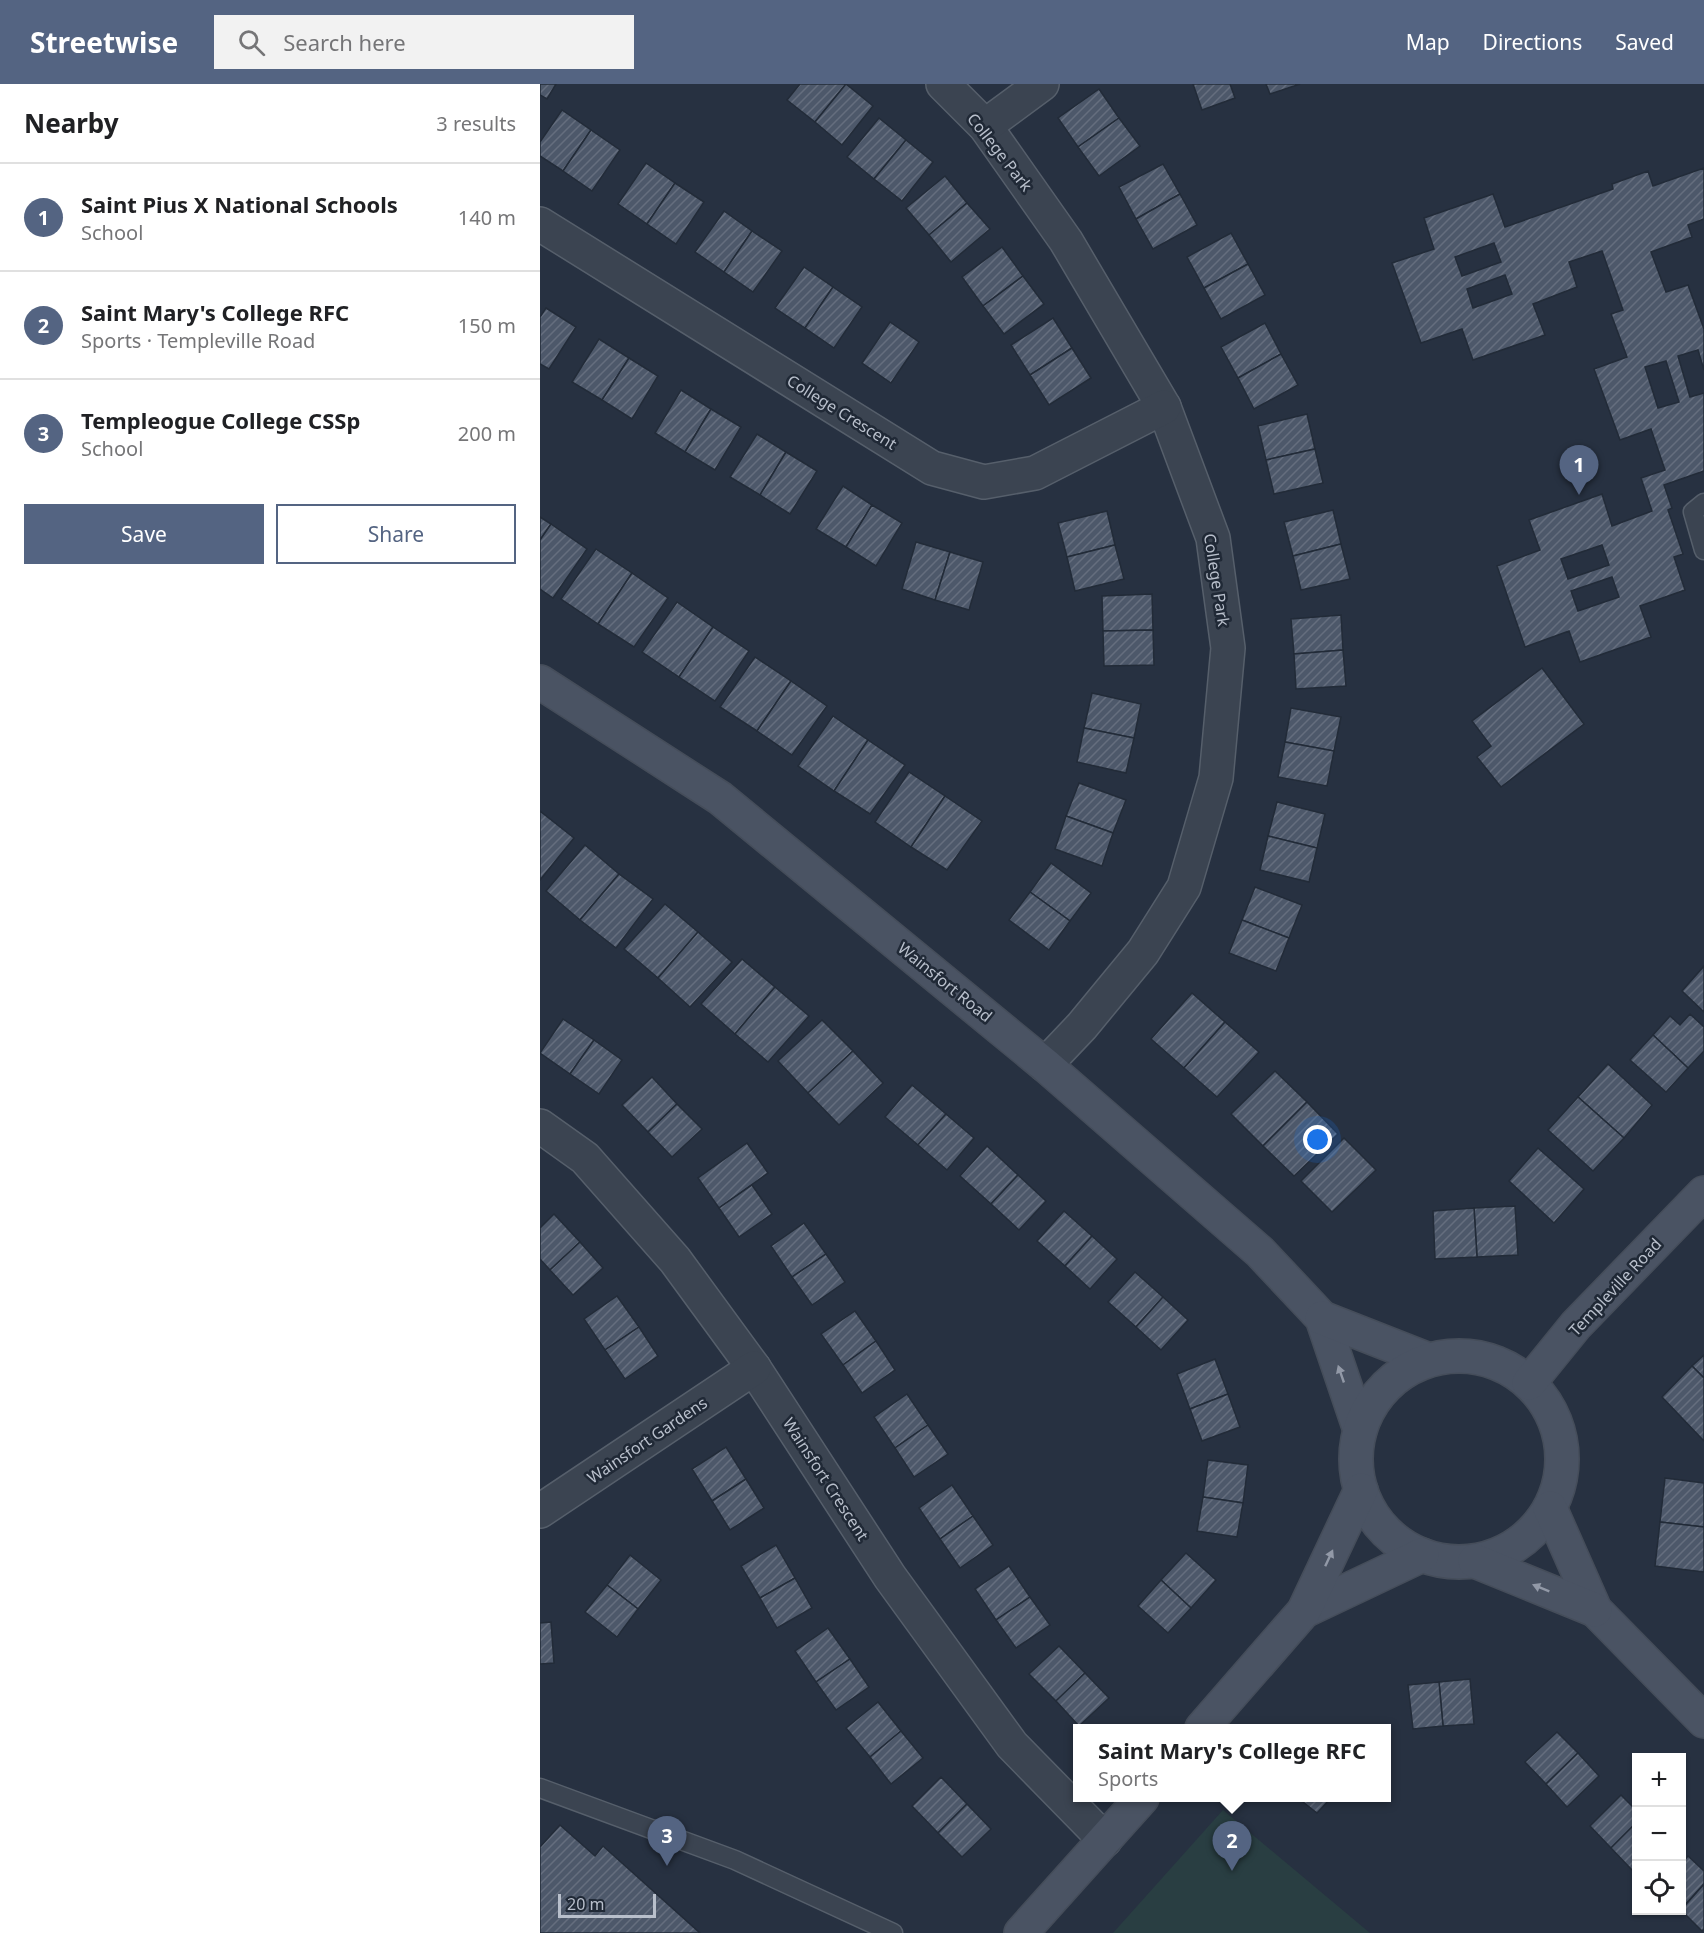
<!DOCTYPE html>
<meta charset="utf-8">
<style>
body{margin:0;font-family:"Noto Sans",sans-serif;background:#f2f2f2;color:#202124}
.controls{position:absolute;right:18px;bottom:18px;display:grid;overflow:hidden;border-radius:0px;box-shadow:0 2px 4px #0004}
.controls button{width:54px;height:54px;display:grid;place-items:center;padding:0;border:0;border-bottom:2px solid #e0e0e0;background:#fff;color:#202124;font:30px sans-serif}
.scale{position:absolute;left:18px;bottom:15px;width:98px;box-sizing:border-box;padding-left:6px;border:3px solid #b8bfcb;border-top:0;font-size:16px;line-height:21px;white-space:nowrap;color:#b8bfcb;-webkit-text-stroke:4px #202936;paint-order:stroke}
.you{position:absolute;left:778px;top:1056px;width:21px;height:21px;margin:-15px;border:4px solid #fff;border-radius:50%;background:#1a73e8;box-shadow:0 0 0 9px #1a73e833}
.badge{display:grid;place-items:center;width:39px;height:39px;border-radius:50%;background:#546482;color:#fff;font-size:20px;font-weight:700}
.pin{position:absolute;translate:-50% -50px;filter:drop-shadow(0 2px 3px #0008)}
.pin::after{content:'';position:absolute;top:32px;width:21px;height:18px;background:inherit;clip-path:polygon(0 0,100% 0,50% 100%)}
.popup{position:absolute;left:533px;top:1640px;width:318px;height:78px;box-sizing:border-box;display:grid;place-content:center;border-radius:0px;background:#fff;filter:drop-shadow(0 2px 4px #0005);font-size:20px;white-space:nowrap;color:#757577}
.popup b{font-size:22px;color:#202124}
.popup::after{content:'';position:absolute;left:50%;top:100%;margin-left:-12px;border:12px solid transparent;border-top-color:#fff}
.list{margin:0;padding:0;list-style:none}
h2{display:flex;justify-content:space-between;align-items:center;height:78px;margin:0;padding:0 24px;font-size:26px}
h2 small{font-size:20px;font-weight:400;color:#757577}
.list li{display:grid;grid-template-columns:39px 1fr auto;gap:18px;align-items:center;box-sizing:border-box;height:108px;padding:0 24px;border-top:2px solid #e0e0e0}
.list b{display:block;font-size:22px;white-space:nowrap}
.list p{margin:0;font-size:20px;white-space:nowrap;color:#757577}
.list em{font-size:20px;font-style:normal;color:#757577}
.actions{display:flex;gap:12px;padding:18px 24px}
.actions a{flex:1;padding:14px 0;border:2px solid #546482;border-radius:0px;text-align:center;font-size:21px;color:#546482}
.actions .main{background:#546482;color:#fff}
.icon{flex:none;width:33px;height:33px;fill:none;stroke:currentColor;stroke-width:2;stroke-linecap:round;stroke-linejoin:round}
.map{position:relative;flex:none;width:1164px;height:1849px;overflow:hidden}
header{display:flex;align-items:center;gap:36px;box-sizing:border-box;height:84px;padding:0 30px;background:#546482;color:#fff}
header strong{font-size:28px}
nav{display:flex;gap:33px;margin-inline-start:auto;font-size:21px}
.search{width:420px;height:54px;background:#f2f2f2;display:flex;align-items:center;gap:15px;box-sizing:border-box;padding:0 21px;border-radius:0px;color:#757577;font-size:22px}
main{display:flex}
aside{flex:1;background:#fff}
.map>svg:first-child{display:block}
.green{fill:#293e42}
.building{fill:url(#building-hatch);stroke:#222b38;stroke-width:1.5;fill-rule:evenodd}
.lines{fill:none;stroke-linecap:round;stroke-linejoin:round}
.service-casing{stroke:#565f6b;stroke-width:21}
.minor-casing{stroke:#565f6b;stroke-width:36}
.secondary-casing{stroke:#454d5a;stroke-width:36}
.service{stroke:#3b4451;stroke-width:18}
.minor{stroke:#3b4451;stroke-width:33}
.secondary{stroke:#4a5363;stroke-width:33}
.oneway{fill:#9299a7}
.labels{text-anchor:middle;dominant-baseline:central;stroke-width:5;stroke-linejoin:round;paint-order:stroke}
.street-label{font-size:16px;fill:#b8bfcb;stroke:#202936}
</style>
<header>
<strong>Streetwise</strong>
<div class="search"><svg class="icon" aria-label="search" viewBox="0 0 24 24"><circle cx="10" cy="10" r="6"/><path d="M15 15l6 6"/></svg>Search here</div>
<nav><a>Map</a><a>Directions</a><a>Saved</a></nav>
</header>
<main>
<aside>
<h2>Nearby<small>3 results</small></h2>
<ul class="list">
<li><span class="badge">1</span><div><b>Saint Pius X National Schools</b><p>School</p></div><em>140 m</em></li>
<li><span class="badge">2</span><div><b>Saint Mary's College RFC</b><p>Sports · Templeville Road</p></div><em>150 m</em></li>
<li><span class="badge">3</span><div><b>Templeogue College CSSp</b><p>School</p></div><em>200 m</em></li>
</ul>
<div class="actions"><a class="main">Save</a><a>Share</a></div>
</aside>
<div class="map">
<svg width="1164" height="1849" viewBox="0 0 1164 1849">
<defs>
<pattern id="building-hatch" width="6" height="6" patternUnits="userSpaceOnUse" patternTransform="scale(1.5)"><rect width="6" height="6" fill="#4d586a"/><path d="M-1 1l2-2M0 6l6-6M5 7l2-2" fill="none" stroke="#656e7e"/></pattern>
</defs>
<rect width="100%" height="100%" fill="#273141"/>
<polygon class="green" points="683,1726 830,1849 573,1849"/>
<g class="building">
<polygon points="0,0 16,0 7,15 0,11"/>
<polygon points="260,0 306,0 275,38 247,16"/>
<polygon points="306,0 333,22 302,61 275,38"/>
<polygon points="653,0 690,0 695,14 662,26"/>
<polygon points="726,0 760,0 730,10"/>
<polygon points="559,5 579,34 538,63 518,34"/>
<polygon points="22,26 51,46 23,87 0,72 0,58"/>
<polygon points="339,34 366,56 334,95 307,73"/>
<polygon points="579,34 600,62 559,92 538,63"/>
<polygon points="51,46 80,66 52,107 23,87"/>
<polygon points="366,56 393,78 362,117 334,95"/>
<polygon points="106,79 135,99 107,140 78,120"/>
<polygon points="623,80 640,110 596,135 579,103"/>
<path d="M1164 84V135L1148 141 1152 153 1111 168 1126 208 1148 201 1164 245V286L1158 266 1138 272 1150 313 1164 309V387L1124 401 1132 424 1128 426 1143 470 1134 473 1145 506 1100 522 1111 553 1040 578 1029 547 985 563 957 482 1000 466 989 436 1062 410 1072 442 1112 427 1101 394 1125 386 1111 345 1080 356 1054 285 1087 273 1071 230 1083 226 1062 167 1029 178 1037 203 993 220 1005 251 933 276 922 245 881 259 852 179 894 165 884 134 953 110 965 143 1073 105 1072 100 1108 87 1113 102ZM954 159 961 178 922 192 915 173ZM965 191 972 210 933 224 927 205ZM1126 277 1139 318 1118 324 1105 283ZM1062 461 1069 481 1028 495 1021 475ZM1072 493 1079 513 1038 527 1031 507Z"/>
<polygon points="405,92 427,119 389,151 366,124"/>
<polygon points="135,99 164,118 136,160 107,140"/>
<polygon points="640,110 657,141 613,165 596,135"/>
<polygon points="427,119 450,145 411,178 389,151"/>
<polygon points="184,127 212,147 184,188 155,168"/>
<polygon points="212,147 242,167 213,208 184,188"/>
<polygon points="691,149 708,180 664,204 647,173"/>
<polygon points="462,163 483,192 443,222 422,193"/>
<polygon points="708,180 725,211 681,235 664,204"/>
<polygon points="264,183 293,203 265,244 235,224"/>
<polygon points="483,192 504,220 464,250 443,222"/>
<polygon points="293,203 322,223 294,264 265,244"/>
<polygon points="6,224 36,243 9,285 0,280 0,233"/>
<polygon points="513,234 532,264 490,291 471,261"/>
<polygon points="350,238 379,258 351,299 322,279"/>
<polygon points="725,239 741,270 698,294 681,263"/>
<polygon points="59,255 89,274 62,316 32,298"/>
<polygon points="532,264 551,294 509,321 490,291"/>
<polygon points="741,270 758,301 714,325 698,294"/>
<polygon points="89,274 118,292 92,335 62,316"/>
<polygon points="141,306 171,325 145,368 115,349"/>
<polygon points="171,325 201,343 175,386 145,368"/>
<polygon points="767,330 775,365 726,376 718,342"/>
<polygon points="217,350 246,368 220,411 190,393"/>
<polygon points="775,365 783,399 734,410 726,376"/>
<polygon points="246,368 277,387 250,430 220,411"/>
<polygon points="303,402 332,421 306,463 276,445"/>
<polygon points="332,421 362,439 336,482 306,463"/>
<polygon points="793,426 801,460 753,472 744,438"/>
<polygon points="567,427 575,461 527,473 518,439"/>
<polygon points="0,433 11,440 0,456"/>
<polygon points="11,440 47,465 13,514 0,505 0,456"/>
<polygon points="376,458 410,468 395,516 362,505"/>
<polygon points="801,460 810,495 761,506 753,472"/>
<polygon points="575,461 584,495 535,507 527,473"/>
<polygon points="56,465 92,489 58,540 21,515"/>
<polygon points="410,468 443,478 429,526 395,516"/>
<polygon points="92,489 128,514 94,563 58,540"/>
<polygon points="612,510 613,546 563,547 562,512"/>
<polygon points="137,518 173,543 139,593 102,568"/>
<polygon points="801,531 803,566 754,570 751,535"/>
<polygon points="173,543 209,567 175,617 139,593"/>
<polygon points="613,546 614,581 564,582 563,547"/>
<polygon points="803,566 806,602 756,605 754,570"/>
<polygon points="215,573 251,597 217,647 180,623"/>
<polygon points="1002,584 1044,640 961,703 937,673 951,662 932,637"/>
<polygon points="251,597 287,622 252,671 217,647"/>
<polygon points="552,609 601,620 594,654 544,644"/>
<polygon points="751,624 801,633 794,667 745,658"/>
<polygon points="293,632 328,656 294,707 258,682"/>
<polygon points="544,644 594,654 586,689 537,678"/>
<polygon points="328,656 365,681 330,730 294,707"/>
<polygon points="745,658 794,667 787,702 738,693"/>
<polygon points="369,688 405,712 371,763 335,738"/>
<polygon points="539,699 586,716 573,749 526,732"/>
<polygon points="405,712 442,737 407,786 371,763"/>
<polygon points="737,718 785,730 777,764 728,752"/>
<polygon points="0,727 34,754 0,796"/>
<polygon points="526,732 573,749 562,782 515,765"/>
<polygon points="728,752 777,764 769,798 720,786"/>
<polygon points="45,761 79,790 40,836 6,807"/>
<polygon points="511,779 551,809 530,837 490,808"/>
<polygon points="79,790 113,815 76,864 40,836"/>
<polygon points="715,803 762,821 749,854 702,836"/>
<polygon points="490,808 530,837 509,866 469,836"/>
<polygon points="125,820 158,848 118,894 84,865"/>
<polygon points="702,836 749,854 736,887 689,869"/>
<polygon points="158,848 192,878 150,923 118,894"/>
<polygon points="202,875 235,903 195,950 161,920"/>
<polygon points="1164,882 1164,928 1142,907"/>
<polygon points="235,903 269,932 228,978 195,950"/>
<polygon points="652,909 685,938 644,984 611,955"/>
<polygon points="1150,930 1164,943 1164,967 1148,984 1113,951 1130,932 1140,941"/>
<polygon points="23,935 54,956 30,990 0,969"/>
<polygon points="282,936 313,967 268,1009 238,977"/>
<polygon points="685,938 719,968 677,1013 644,984"/>
<polygon points="1113,951 1148,984 1126,1008 1090,976"/>
<polygon points="54,956 82,976 59,1010 30,990"/>
<polygon points="313,967 343,999 299,1041 268,1009"/>
<polygon points="1068,980 1112,1021 1084,1054 1038,1013"/>
<polygon points="735,987 767,1018 723,1062 691,1030"/>
<polygon points="112,993 137,1020 108,1048 82,1021"/>
<polygon points="372,1001 406,1030 378,1061 345,1033"/>
<polygon points="1038,1013 1084,1054 1053,1087 1008,1046"/>
<polygon points="767,1018 798,1050 754,1092 723,1062"/>
<polygon points="137,1020 162,1045 132,1073 108,1048"/>
<polygon points="406,1030 434,1054 407,1086 378,1061"/>
<polygon points="804,1054 836,1086 792,1128 761,1097"/>
<polygon points="207,1059 228,1089 179,1124 158,1094"/>
<polygon points="447,1062 478,1091 451,1120 420,1092"/>
<polygon points="998,1064 1044,1105 1014,1139 969,1097"/>
<polygon points="478,1091 506,1117 479,1146 451,1120"/>
<polygon points="212,1101 232,1130 199,1153 179,1124"/>
<polygon points="975,1122 978,1171 937,1173 934,1124"/>
<polygon points="934,1124 937,1173 895,1175 893,1127"/>
<polygon points="524,1127 552,1152 525,1182 497,1157"/>
<polygon points="14,1130 40,1158 10,1186 0,1175 0,1144"/>
<polygon points="264,1139 286,1170 252,1193 231,1162"/>
<polygon points="552,1152 577,1175 550,1205 525,1182"/>
<polygon points="40,1158 63,1184 33,1211 10,1186"/>
<polygon points="286,1170 305,1198 272,1221 252,1193"/>
<polygon points="595,1188 623,1213 596,1243 568,1218"/>
<polygon points="77,1212 99,1243 65,1266 44,1235"/>
<polygon points="623,1213 648,1236 621,1266 596,1243"/>
<polygon points="315,1227 336,1257 303,1281 281,1250"/>
<polygon points="99,1243 118,1272 85,1295 65,1266"/>
<polygon points="336,1257 355,1286 322,1309 303,1281"/>
<polygon points="1164,1271 1164,1294 1152,1282"/>
<polygon points="675,1275 688,1310 650,1325 637,1290"/>
<polygon points="1152,1282 1164,1294 1164,1357 1122,1313"/>
<polygon points="367,1310 388,1341 355,1364 334,1333"/>
<polygon points="688,1310 700,1343 662,1357 650,1325"/>
<polygon points="388,1341 408,1370 374,1393 355,1364"/>
<polygon points="186,1363 206,1395 172,1417 152,1385"/>
<polygon points="668,1376 708,1381 703,1419 663,1413"/>
<polygon points="1125,1394 1164,1399 1164,1443 1120,1438"/>
<polygon points="206,1395 224,1424 190,1446 172,1417"/>
<polygon points="412,1401 433,1432 400,1455 379,1424"/>
<polygon points="663,1413 703,1419 697,1453 657,1447"/>
<polygon points="433,1432 453,1461 420,1484 400,1455"/>
<polygon points="1120,1438 1164,1443 1164,1488 1115,1482"/>
<polygon points="236,1461 255,1494 220,1514 201,1482"/>
<polygon points="646,1469 676,1496 651,1524 621,1496"/>
<polygon points="90,1471 121,1496 98,1525 67,1501"/>
<polygon points="469,1482 490,1513 456,1536 435,1505"/>
<polygon points="255,1494 272,1524 237,1544 220,1514"/>
<polygon points="621,1496 651,1524 628,1549 598,1522"/>
<polygon points="67,1501 98,1525 77,1553 45,1528"/>
<polygon points="490,1513 510,1541 476,1564 456,1536"/>
<polygon points="11,1538 14,1579 0,1580 0,1539"/>
<polygon points="288,1544 310,1575 276,1598 255,1567"/>
<polygon points="519,1562 545,1589 516,1617 489,1590"/>
<polygon points="310,1575 329,1603 296,1626 276,1598"/>
<polygon points="545,1589 569,1614 539,1642 516,1617"/>
<polygon points="930,1595 934,1640 903,1642 899,1598"/>
<polygon points="899,1598 903,1642 873,1645 868,1601"/>
<polygon points="338,1618 361,1647 330,1673 306,1644"/>
<polygon points="361,1647 383,1674 351,1700 330,1673"/>
<polygon points="1017,1648 1038,1669 1006,1700 985,1678"/>
<polygon points="1038,1669 1059,1692 1027,1723 1006,1700"/>
<polygon points="401,1693 427,1720 398,1749 372,1722"/>
<polygon points="1081,1711 1096,1726 1096,1739 1071,1764 1050,1742"/>
<polygon points="758,1714 791,1714 777,1729"/>
<polygon points="427,1720 451,1745 422,1773 398,1749"/>
<polygon points="1096,1739 1096,1782 1092,1786 1071,1764"/>
<polygon points="20,1741 55,1772 63,1762 160,1849 0,1849 0,1763"/>
<polygon points="1148,1772 1164,1787 1164,1800 1142,1824 1142,1779"/>
<polygon points="1164,1800 1164,1845 1162,1847 1141,1826"/>
</g>
<g class="lines">
<defs>
<g id="service">
<polyline points="1164,419 1153,428 1164,466"/>
<polyline points="0,1704 195,1776 353,1849"/>
</g>
<g id="minor">
<polyline points="403,0 445,42 526,157 624,323 673,454 688,564 676,694 644,803 603,868 542,942 505,981"/>
<polyline points="445,42 502,0"/>
<polyline points="0,140 392,384 444,398 495,389 624,323"/>
<polyline points="0,1042 45,1074 135,1176 214,1284 350,1493 472,1661 565,1756"/>
<polyline points="0,1427 214,1284"/>
</g>
<g id="secondary">
<polyline points="0,598 180,714 505,981 720,1168 782,1234 820,1346"/>
<polyline points="782,1234 889,1276"/>
<circle cx="919" cy="1375" r="103"/>
<polyline points="989,1299 1036,1241 1164,1109"/>
<polyline points="1010,1424 1055,1526 1164,1637"/>
<polyline points="935,1477 1055,1526"/>
<polyline points="764,1527 882,1471"/>
<polyline points="662,1644 764,1527 821,1406"/>
<polyline points="481,1849 602,1714"/>
</g>
</defs>
<use href="#service" class="service-casing"/>
<use href="#minor" class="minor-casing"/>
<use href="#secondary" class="secondary-casing"/>
<use href="#service" class="service"/>
<use href="#minor" class="minor"/>
<use href="#secondary" class="secondary"/>
</g>
<defs><path id="oneway-solid" d="M-6-.8H1V-3.2L6.5 0L1 3.2V.8H-6Z" transform="scale(1.5)"/></defs>
<g class="oneway">
<use href="#oneway-solid" transform="translate(801 1290) rotate(-109)"/>
<use href="#oneway-solid" transform="translate(789 1474) rotate(-65)"/>
<use href="#oneway-solid" transform="translate(1001 1504) rotate(-158)"/>
</g>
<g class="labels">
<g class="street-label">
<text transform="translate(460 68) rotate(52)">College Park</text>
<text transform="translate(302 328) rotate(32)">College Crescent</text>
<text transform="translate(677 496) rotate(81)">College Park</text>
<text transform="translate(405 898) rotate(39)">Wainsfort Road</text>
<text transform="translate(1075 1203) rotate(-47)">Templeville Road</text>
<text transform="translate(107 1356) rotate(-34)">Wainsfort Gardens</text>
<text transform="translate(286 1395) rotate(57)">Wainsfort Crescent</text>
</g>
</g>
</svg>
<div class="controls">
<button>+</button>
<button>−</button>
<button><svg class="icon" aria-label="locate" viewBox="0 0 24 24"><circle cx="12" cy="12" r="6"/><path d="M12 2v4M12 18v4M2 12h4M18 12h4"/></svg></button>
</div>
<div class="scale">20 m</div>
<div class="you"></div>
<div class="pin badge" style="left:1039px;top:411px">1</div>
<div class="pin badge" style="left:692px;top:1787px">2</div>
<div class="popup"><b>Saint Mary's College RFC</b>Sports</div>
<div class="pin badge" style="left:127px;top:1782px">3</div>
</div>
</main>
